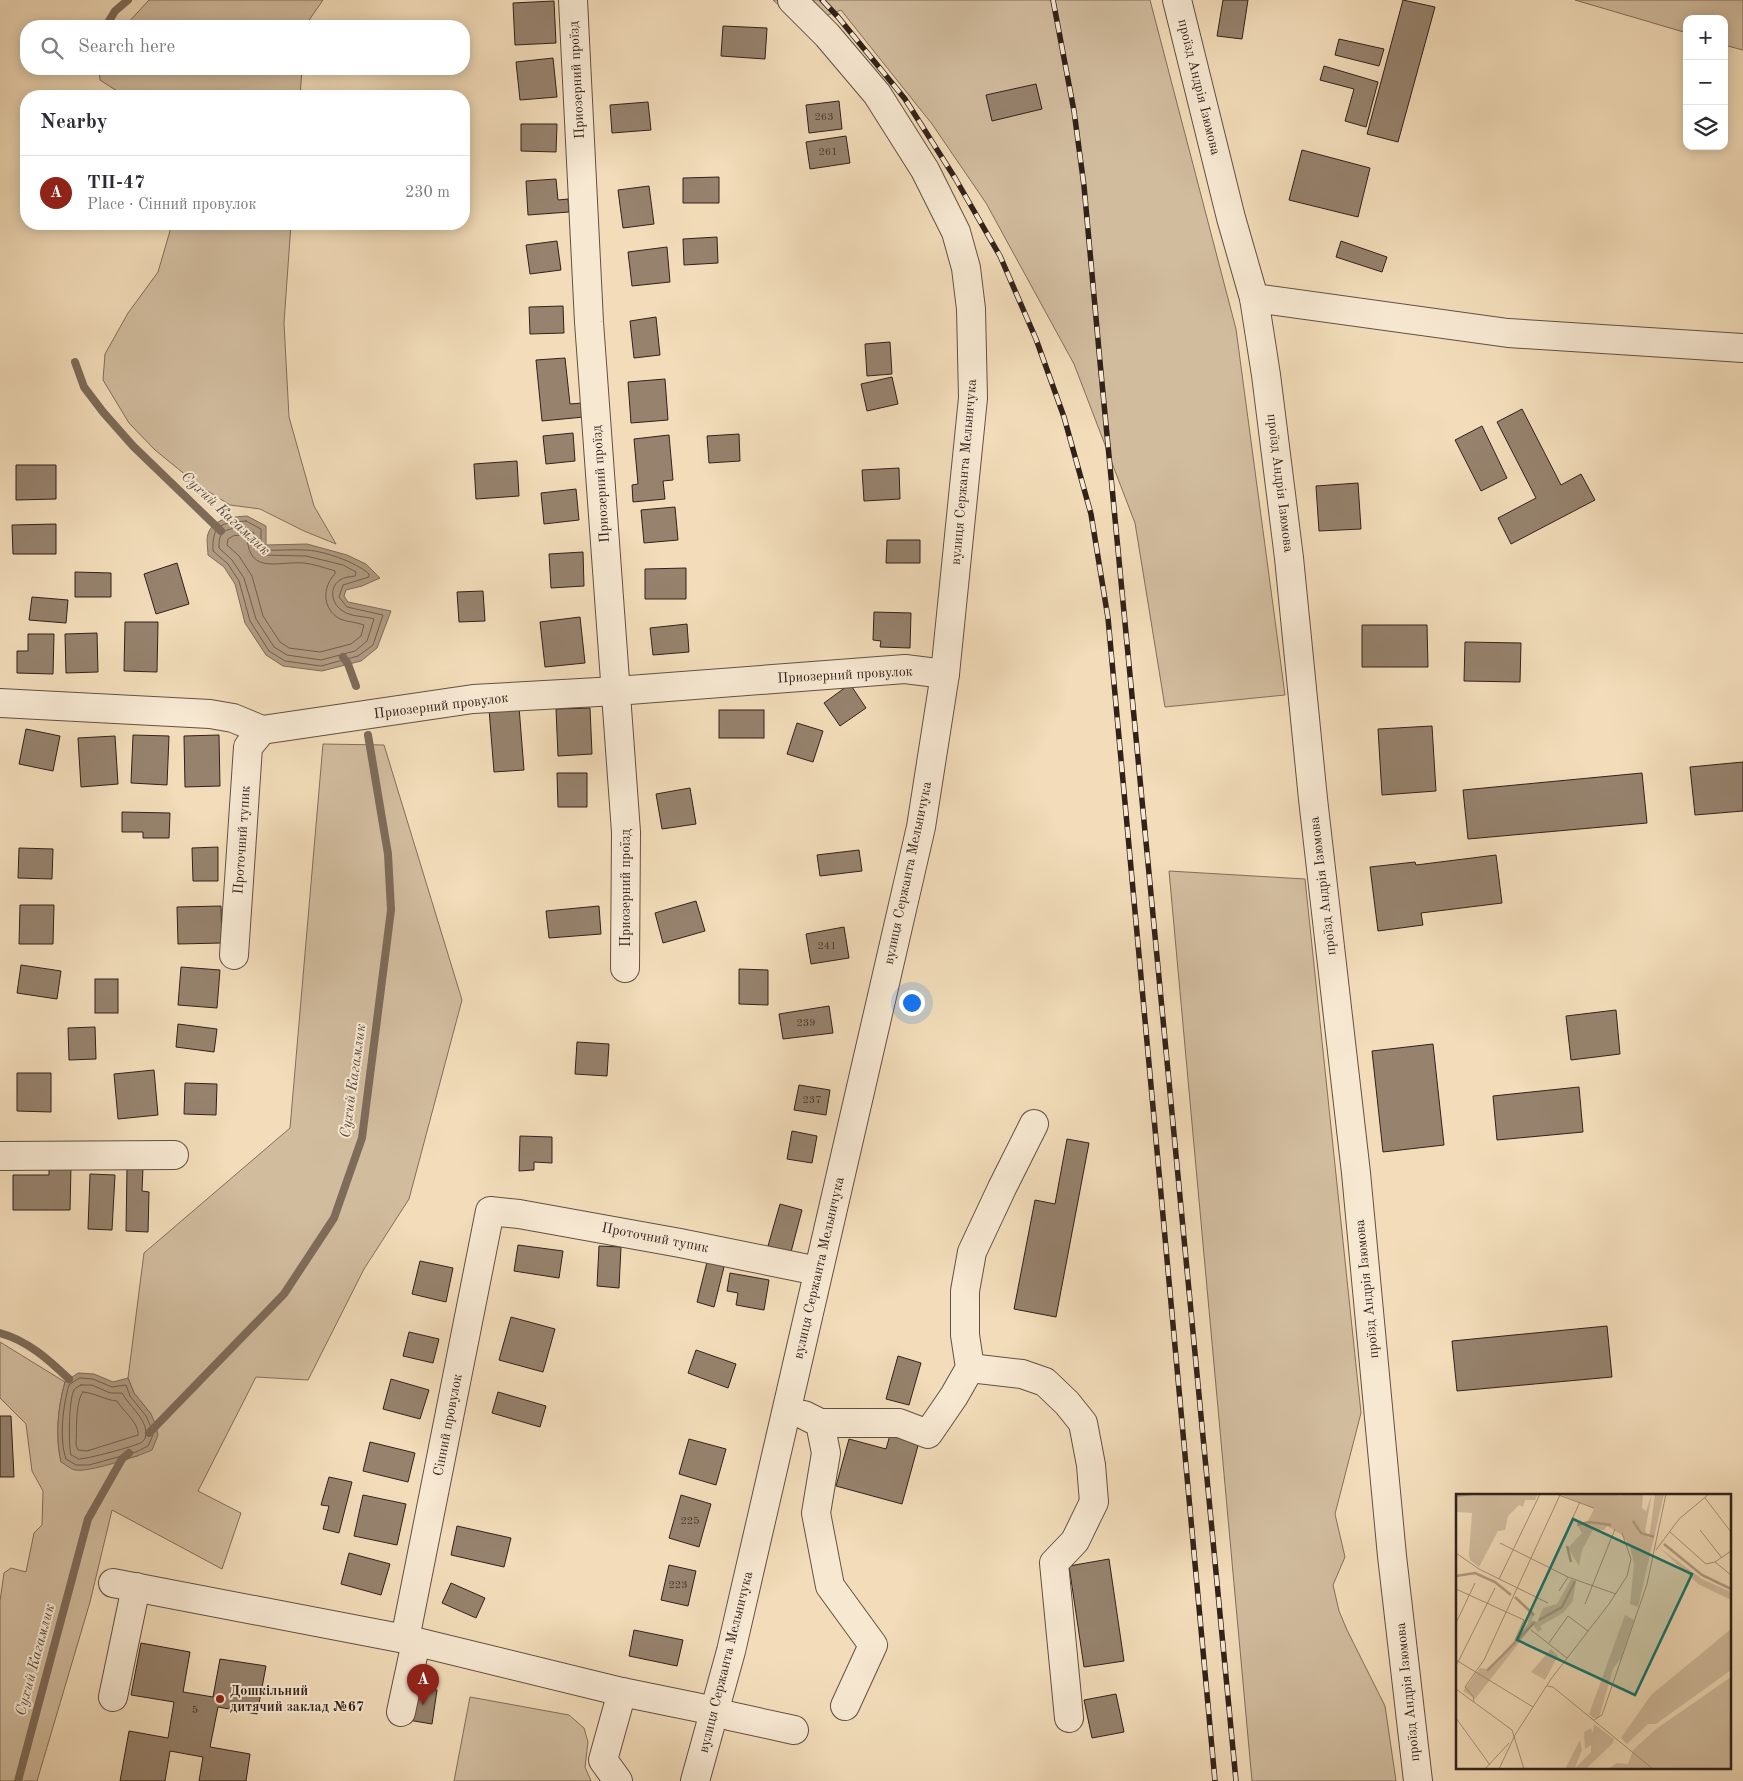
<!DOCTYPE html>
<meta charset="utf-8">
<style>
body{margin:0;font-family:"Old Standard TT",serif;background:#f7f7f7;color:#2b2b33}
.controls{position:absolute;right:15px;top:15px;display:grid;overflow:hidden;border-radius:10px;box-shadow:0 2px 12px #0003}
.controls button{width:45px;height:45px;display:grid;place-items:center;padding:0;border:0;border-bottom:1px solid #e1e1e2;background:#fff;color:#2b2b33;font:25px sans-serif}
.you{position:absolute;left:911px;top:1002px;width:18px;height:18px;margin:-12px;border:4px solid #fff;border-radius:50%;background:#1a73e8;box-shadow:0 0 0 8px #1a73e833}
.badge{display:grid;place-items:center;width:32px;height:32px;border-radius:50%;background:#8f2418;color:#fff;font-size:16px;font-weight:700}
.pin{position:absolute;translate:-50% -41px;filter:drop-shadow(0 1px 2px #0008)}
.pin::after{content:'';position:absolute;top:26px;width:18px;height:15px;background:inherit;clip-path:polygon(0 0,100% 0,50% 100%)}
.list{margin:0;padding:0;list-style:none}
h2{display:flex;justify-content:space-between;align-items:center;height:65px;margin:0;padding:0 20px;font-size:21px}
h2 small{font-size:16px;font-weight:400;color:#7c7c81}
.list li{display:grid;grid-template-columns:32px 1fr auto;gap:15px;align-items:center;box-sizing:border-box;height:75px;padding:0 20px;border-top:1px solid #e1e1e2}
.list b{display:block;font-size:19px;white-space:nowrap}
.list p{margin:0;font-size:16px;white-space:nowrap;color:#7c7c81}
.list em{font-size:16px;font-style:normal;color:#7c7c81}
.icon{flex:none;width:28px;height:28px;fill:none;stroke:currentColor;stroke-width:2;stroke-linecap:round;stroke-linejoin:round}
.map{position:relative;flex:none;width:1743px;height:1781px;overflow:hidden}
.search{position:absolute;background:#fff;box-shadow:0 2px 12px #0003;left:20px;top:20px;width:450px;height:55px;display:flex;align-items:center;gap:12px;box-sizing:border-box;padding:0 18px;border-radius:20px;color:#7c7c81;font-size:19px}
.panel{position:absolute;background:#fff;box-shadow:0 2px 12px #0003;left:20px;top:90px;width:450px;height:140px;border-radius:20px}
.map>svg:first-child{display:block}
.green{fill:#d1bc9e;stroke:#826e5c}
.water{fill:#b19c83;stroke:#7e6b59}
.lines{fill:none;stroke-linecap:round;stroke-linejoin:round}
.shore{stroke:#725e4e;stroke-width:1}
.stream{stroke:#7e6b59;stroke-width:8}
.building{fill:#96826d;stroke:#32211a}
.minor-casing{stroke:#625042;stroke-width:30}
.minor{stroke:#f7e8d2;stroke-width:28}
.rail-casing{stroke:#32211a;stroke-width:5.5}
.rail{stroke:#f7e8d2;stroke-width:4;stroke-dasharray:11;stroke-linecap:butt}
.poi-dot{fill:#8f2418;stroke:#f7e8d2;stroke-width:2}
.labels{text-anchor:middle;dominant-baseline:central;stroke-width:4;stroke-linejoin:round;paint-order:stroke}
.number-label{font-size:11px;fill:#4b392f}
.street-label{font-size:14px;fill:#32211a;stroke:#f7e8d2}
.poi-label{font-size:14px;font-weight:bold;fill:#32211a;stroke:#f7e8d2;text-anchor:start}
.water-label{font-size:15px;font-style:italic;fill:#5e4c3f;stroke:#f7e8d2}
.inset-river{fill:none;stroke:#b19c83;stroke-width:2.5}
.inset-road{fill:none;stroke:#a59179;stroke-width:1}
.view{fill:#0f766e;fill-opacity:0.15;stroke:#0f766e;stroke-width:2.5}
.inset-edge{fill:none;stroke:#32211a;stroke-width:2.5}
</style>
<div class="map">
<svg width="1743" height="1781" viewBox="0 0 1743 1781">
<rect width="100%" height="100%" fill="#f2dcb9"/>
<filter id="stains"><feTurbulence type="fractalNoise" baseFrequency=".004" numOctaves="4"/><feColorMatrix values="0 0 0 0 .2 0 0 0 0 .09 0 0 0 0 .02 0 0 0 .5 -.17"/></filter>
<radialGradient id="worn" r=".72"><stop offset=".6" stop-color="#630" stop-opacity="0"/><stop offset="1" stop-color="#630" stop-opacity=".3"/></radialGradient>
<g class="green">
<polygon points="149,0 323,0 305,26 125,26"/>
<polygon points="773,0 1150,0 1236,329 1285,695 1165,707 1135,523 1074,364 986,203 932,124 841,10 801,25"/>
<polygon points="1575,0 1743,0 1743,50 1724,45 1724,19 1687,19 1687,33"/>
<polygon points="99,69 302,69 300,96 152,96 117,91 100,80"/>
<polygon points="172,224 291,224 284,323 289,417 314,506 336,544 304,531 260,509 230,505 198,485 155,450 129,423 103,380 105,354 128,313 158,272"/>
<path d="M323 744 384 745 462 1000 409 1199 364 1269 308 1380 256 1377 198 1491 241 1513 222 1569 112 1510 90 1602 37 1781H0V1601L4 1573 11 1568 26 1572 34 1533 42 1525 43 1491 32 1471 26 1424 0 1398V1342L65 1382C58 1407 55 1436 61 1462L122 1459 138 1456 151 1414 134 1393 128 1378 144 1253 290 1128Z"/>
<polygon points="1169,871 1305,879 1361,1413 1335,1514 1345,1557 1333,1585 1339,1611 1347,1630 1385,1706 1396,1781 1252,1781"/>
<polygon points="470,1697 569,1715 584,1728 588,1742 585,1767 591,1781 454,1781"/>
</g>
<g class="water">
<path d="M247 516 266 526V545L307 544 347 555 366 564 380 578 362 586 346 590 344 596 348 602 391 611 377 648 361 661 322 671 283 666 266 655 245 623 235 584 224 567 208 555C208 549 206 539 208 534 213 518 233 517 247 516Z"/>
<path d="M78 1373 94 1374 113 1382 128 1378 134 1393 151 1414 156 1426 158 1435 152 1450C139 1456 87 1473 75 1470 70 1469 65 1464 61 1462 55 1436 58 1407 65 1382Z"/>
</g>
<g class="lines">
<g class="shore">
<path d="M246 521 261 529V545L265 550C278 551 291 549 304 550 322 550 356 562 369 574V577L343 585 339 597 347 607 383 615 373 645 358 656 321 666 285 661 269 651 250 621 239 581 228 564 213 551C212 524 221 523 246 521Z"/>
<path d="M245 528 254 533 256 548 262 555 306 556 343 565 356 572 355 576C350 577 344 577 340 580 328 588 332 605 343 611 351 617 365 616 374 619L367 641 355 651 321 660 287 655 274 647 256 619 244 578 232 560 219 548C218 529 228 528 245 528Z"/>
<path d="M243 535 247 538C250 575 278 561 304 563 314 564 325 568 335 571V574C322 587 322 609 340 619 347 622 356 622 364 625L361 636 351 644 320 652 289 648 280 642 263 616 252 576 239 556 227 545 228 539 233 536Z"/>
<path d="M80 1378 93 1379 112 1387 126 1385 130 1396 146 1416 151 1427 153 1435 148 1446 136 1452 89 1465H76L66 1459C59 1439 63 1405 69 1385Z"/>
<path d="M81 1385H92L110 1393H122C128 1405 145 1417 146 1432 146 1436 145 1440 142 1442 137 1446 83 1460 78 1459 77 1458 72 1455 71 1455 68 1445 69 1398 74 1390 75 1388 79 1386 81 1385Z"/>
<path d="M83 1392C95 1393 105 1400 117 1401 123 1411 139 1423 138 1435L87 1451 78 1450 76 1445C77 1432 75 1401 83 1392Z"/>
</g>
<g class="stream">
<polyline points="106,26 115,11 128,0"/>
<polyline points="75,362 84,387 103,412 133,446 221,531"/>
<polyline points="343,657 348,664 356,686"/>
<path d="M0 1333C27 1340 49 1360 69 1379"/>
<polyline points="149,1433 284,1294 334,1218 362,1138 391,910 388,854 368,735"/>
<polyline points="18,1781 88,1519 122,1459 129,1453"/>
</g>
</g>
<g class="building">
<polygon points="1223,0 1248,0 1242,39 1217,36"/>
<polygon points="1403,0 1435,7 1398,142 1367,134"/>
<polygon points="554,1 556,43 515,45 513,3"/>
<polygon points="723,26 767,28 765,59 721,56"/>
<polygon points="1339,39 1384,49 1379,66 1335,55"/>
<polygon points="553,58 557,97 520,100 516,62"/>
<polygon points="1324,66 1378,82 1366,127 1345,121 1354,89 1320,80"/>
<polygon points="1036,84 1042,109 992,121 986,95"/>
<polygon points="839,101 842,129 809,133 806,105"/>
<polygon points="648,102 651,130 612,133 610,105"/>
<polygon points="521,124 557,124 556,152 521,151"/>
<polygon points="846,136 850,163 810,169 806,142"/>
<polygon points="1302,150 1370,168 1358,217 1289,200"/>
<polygon points="719,177 719,203 683,203 683,178"/>
<polygon points="556,179 558,200 568,199 569,212 528,215 526,181"/>
<polygon points="649,186 654,224 623,228 618,190"/>
<polygon points="717,237 718,263 684,265 683,239"/>
<polygon points="557,241 561,270 530,274 526,245"/>
<polygon points="1341,241 1387,257 1382,272 1336,257"/>
<polygon points="667,247 670,282 632,286 628,252"/>
<polygon points="563,306 564,333 530,334 529,307"/>
<polygon points="656,317 660,355 634,358 630,321"/>
<polygon points="890,342 892,374 867,376 865,344"/>
<polygon points="565,358 570,404 582,403 584,417 542,421 536,360"/>
<polygon points="892,377 898,404 867,411 861,384"/>
<polygon points="665,379 668,420 631,423 628,382"/>
<polygon points="1522,409 1561,485 1581,474 1595,500 1511,544 1498,518 1536,498 1497,422"/>
<polygon points="1482,426 1507,478 1481,491 1455,440"/>
<polygon points="573,433 575,461 546,464 543,436"/>
<polygon points="739,434 740,461 709,463 707,436"/>
<polygon points="669,435 673,480 663,481 665,499 633,502 632,485 638,484 634,439"/>
<polygon points="517,461 519,496 476,499 474,464"/>
<polygon points="16,465 56,465 56,499 16,500"/>
<polygon points="899,468 900,499 864,501 862,470"/>
<polygon points="1358,483 1361,529 1319,531 1316,486"/>
<polygon points="576,489 579,520 544,524 541,493"/>
<polygon points="675,507 678,540 644,543 641,510"/>
<polygon points="56,524 56,554 13,554 12,525"/>
<polygon points="887,540 920,540 920,563 886,563"/>
<polygon points="583,552 584,586 551,588 549,554"/>
<polygon points="177,563 189,604 156,614 144,574"/>
<polygon points="686,568 686,599 645,599 645,569"/>
<polygon points="75,572 111,573 111,597 75,597"/>
<polygon points="483,591 485,621 459,622 457,592"/>
<polygon points="32,597 68,600 66,623 29,620"/>
<polygon points="874,612 911,613 910,648 880,647 881,641 873,640"/>
<polygon points="580,617 585,663 545,667 540,622"/>
<polygon points="125,622 158,622 157,672 124,671"/>
<polygon points="687,624 689,652 653,655 650,628"/>
<polygon points="1362,625 1427,625 1428,667 1362,667"/>
<polygon points="97,633 98,672 66,673 65,634"/>
<polygon points="28,634 54,634 53,674 17,673 17,651 28,651"/>
<polygon points="1465,642 1521,643 1520,682 1464,681"/>
<polygon points="850,684 866,708 840,726 824,703"/>
<polygon points="519,707 524,770 494,772 489,709"/>
<polygon points="590,708 592,754 558,756 556,709"/>
<rect x="719" y="710" width="45" height="28"/>
<polygon points="797,723 823,731 813,762 787,754"/>
<polygon points="1432,726 1436,791 1382,795 1378,729"/>
<polygon points="26,729 60,736 53,771 19,764"/>
<polygon points="133,735 169,736 167,785 131,783"/>
<polygon points="219,735 220,786 185,787 184,736"/>
<polygon points="115,736 118,784 81,787 78,738"/>
<polygon points="1743,762 1743,811 1695,815 1690,767"/>
<polygon points="557,773 587,773 587,807 558,807"/>
<polygon points="1642,773 1647,823 1468,839 1463,790"/>
<polygon points="690,788 696,824 662,829 656,794"/>
<polygon points="122,812 170,813 169,838 143,838 143,832 122,832"/>
<polygon points="218,847 218,881 193,881 192,848"/>
<polygon points="19,848 53,849 52,879 18,878"/>
<polygon points="859,850 862,871 820,876 817,855"/>
<polygon points="1496,855 1502,903 1421,913 1423,925 1378,931 1370,867 1415,862 1416,865"/>
<polygon points="696,901 705,931 663,943 655,913"/>
<polygon points="20,905 54,905 53,944 19,944"/>
<polygon points="221,906 222,943 178,944 177,907"/>
<polygon points="599,906 601,934 549,938 546,911"/>
<polygon points="844,927 849,958 811,964 806,934"/>
<polygon points="21,965 61,971 57,999 17,993"/>
<polygon points="181,967 220,970 217,1008 178,1005"/>
<polygon points="739,969 768,970 768,1005 739,1004"/>
<rect x="95" y="979" width="23" height="34"/>
<polygon points="829,1006 833,1033 783,1039 779,1014"/>
<polygon points="1616,1010 1620,1054 1571,1060 1566,1016"/>
<polygon points="178,1024 217,1029 214,1052 176,1047"/>
<polygon points="95,1027 96,1059 69,1060 68,1028"/>
<polygon points="577,1042 609,1044 607,1076 575,1074"/>
<polygon points="1433,1044 1444,1145 1383,1152 1372,1051"/>
<polygon points="154,1070 158,1115 118,1119 114,1074"/>
<polygon points="17,1073 51,1073 51,1112 17,1111"/>
<polygon points="185,1083 217,1084 216,1115 184,1114"/>
<polygon points="799,1085 830,1090 826,1115 794,1110"/>
<polygon points="1579,1087 1583,1132 1497,1140 1493,1096"/>
<polygon points="792,1131 817,1136 812,1163 787,1159"/>
<polygon points="520,1136 552,1137 552,1163 534,1162 534,1170 519,1171"/>
<polygon points="1067,1139 1089,1143 1056,1317 1014,1309 1035,1200 1055,1204"/>
<polygon points="49,1166 71,1166 70,1210 13,1210 13,1175 49,1175"/>
<polygon points="127,1167 143,1167 142,1191 149,1192 148,1232 126,1231"/>
<polygon points="90,1174 115,1175 112,1230 88,1229"/>
<polygon points="780,1204 802,1210 791,1252 768,1246"/>
<polygon points="518,1245 563,1251 559,1278 514,1271"/>
<polygon points="599,1246 621,1247 619,1288 597,1286"/>
<polygon points="708,1258 725,1263 714,1307 697,1302"/>
<polygon points="420,1261 453,1268 446,1302 412,1294"/>
<polygon points="730,1273 769,1280 764,1310 736,1305 738,1293 727,1291"/>
<polygon points="511,1317 555,1329 543,1372 499,1360"/>
<polygon points="1607,1326 1612,1377 1457,1391 1452,1341"/>
<polygon points="409,1332 439,1339 433,1363 403,1356"/>
<polygon points="696,1350 736,1364 728,1388 688,1373"/>
<polygon points="898,1356 921,1363 909,1405 886,1399"/>
<polygon points="391,1379 429,1390 420,1419 383,1409"/>
<polygon points="498,1392 546,1406 540,1427 492,1413"/>
<polygon points="0,1416 11,1416 14,1477 0,1477"/>
<polygon points="890,1435 919,1442 902,1504 836,1486 849,1439 886,1449"/>
<polygon points="689,1439 726,1449 716,1485 679,1474"/>
<polygon points="370,1442 415,1453 408,1482 363,1471"/>
<polygon points="329,1477 352,1482 339,1533 323,1529 329,1506 321,1505"/>
<polygon points="363,1495 406,1504 397,1545 354,1536"/>
<polygon points="681,1495 711,1504 699,1547 669,1538"/>
<polygon points="457,1526 511,1538 504,1567 451,1555"/>
<polygon points="349,1553 390,1564 381,1595 341,1584"/>
<polygon points="1109,1559 1124,1661 1084,1667 1069,1566"/>
<polygon points="669,1565 696,1571 688,1606 661,1600"/>
<polygon points="451,1583 485,1598 476,1618 442,1603"/>
<polygon points="634,1630 683,1640 677,1666 629,1656"/>
<polygon points="141,1643 190,1652 183,1692 213,1697 220,1659 266,1666 257,1714 218,1707 210,1747 250,1754 246,1781 199,1781 203,1757 170,1751 165,1781 120,1781 129,1731 168,1738 174,1702 131,1695"/>
<polygon points="414,1686 437,1690 432,1724 408,1720"/>
<polygon points="1116,1694 1124,1732 1092,1738 1084,1700"/>
</g>
<g class="lines">
<defs>
<g id="minor">
<polyline points="573,0 589,322 626,832 625,968"/>
<polyline points="1177,0 1231,218 1254,298 1266,375 1289,558 1313,799 1356,1173 1392,1556 1418,1781"/>
<polyline points="1254,298 1508,333 1743,348"/>
<polyline points="0,703 210,714 233,718 262,730 473,699 616,691 905,669 945,674"/>
<polyline points="234,955 248,747 262,730"/>
<polyline points="0,1156 174,1155"/>
<polyline points="970,1368 1022,1374 1045,1382 1067,1403 1083,1423 1091,1465 1094,1502 1075,1541 1054,1563 1069,1718"/>
<polyline points="804,1415 820,1423 826,1453 816,1513 830,1586 873,1645 845,1706"/>
<polyline points="820,1423 899,1423 928,1434 954,1396 970,1368 965,1335 965,1291 972,1252 1002,1188 1034,1124"/>
<polyline points="113,1583 405,1639 622,1692 715,1711 730,1716 794,1730"/>
<polyline points="405,1639 490,1211 519,1214 680,1243 818,1271"/>
<polyline points="113,1697 136,1587"/>
<polyline points="401,1712 416,1642"/>
<polyline points="618,1781 603,1760 622,1692"/>
<polyline points="695,1781 731,1651 921,827 945,674 973,398 971,309 966,268 956,232 925,170 877,94 827,35 792,0"/>
</g>
</defs>
<use href="#minor" class="minor-casing"/>
<use href="#minor" class="minor"/>
<defs>
<g id="rail">
<polyline points="822,0 838,17 905,99 955,178 1000,256 1036,339 1064,417 1091,514 1108,618 1215,1781"/>
<polyline points="1053,0 1074,111 1084,186 1100,362 1236,1781"/>
</g>
</defs>
<use href="#rail" class="rail-casing"/>
<use href="#rail" class="rail"/>
</g>
<circle class="poi-dot" cx="220" cy="1699" r="5"/>
<g class="labels">
<g class="number-label">
<text x="824" y="117">263</text>
<text x="828" y="152">261</text>
<text x="827" y="946">241</text>
<text x="806" y="1023">239</text>
<text x="812" y="1100">237</text>
<text x="690" y="1521">225</text>
<text x="678" y="1585">223</text>
<text x="195" y="1710">5</text>
</g>
<g class="street-label">
<text transform="translate(577 80) rotate(-93)">Приозерний проїзд</text>
<text transform="translate(1199 87) rotate(76)">проїзд Андрія Ізюмова</text>
<text transform="translate(964 472) rotate(-85)">вулиця Сержанта Мельничука</text>
<text transform="translate(1280 483) rotate(83)">проїзд Андрія Ізюмова</text>
<text transform="translate(601 484) rotate(-94)">Приозерний проїзд</text>
<text transform="translate(845 675) rotate(-3)">Приозерний провулок</text>
<text transform="translate(441 706) rotate(-7)">Приозерний провулок</text>
<text transform="translate(242 840) rotate(-86)">Проточний тупик</text>
<text transform="translate(908 873) rotate(-78)">вулиця Сержанта Мельничука</text>
<text transform="translate(1323 886) rotate(-97)">проїзд Андрія Ізюмова</text>
<text transform="translate(626 888) rotate(-90)">Приозерний проїзд</text>
<text transform="translate(655 1238) rotate(11)">Проточний тупик</text>
<text transform="translate(819 1268) rotate(-77)">вулиця Сержанта Мельничука</text>
<text transform="translate(1367 1289) rotate(-96)">проїзд Андрія Ізюмова</text>
<text transform="translate(448 1425) rotate(-79)">Сінний провулок</text>
<text transform="translate(726 1662) rotate(-76)">вулиця Сержанта Мельничука</text>
<text transform="translate(1408 1692) rotate(-96)">проїзд Андрія Ізюмова</text>
</g>
<g class="poi-label">
<text x="230" y="1691">Дошкільний<tspan x="230" dy="16">дитячий заклад №67</tspan></text>
</g>
<g class="water-label">
<text transform="translate(225 514) rotate(43)">Сухий Кагамлик</text>
<text transform="translate(354 1081) rotate(-82)">Сухий Кагамлик</text>
<text transform="translate(36 1660) rotate(-75)">Сухий Кагамлик</text>
</g>
</g>
<g transform="translate(1456 1494)">
<rect width="275" height="275" fill="#f2dcb9"/>
<path d="M0 0H82L79 6H69L67 13 63 11 52 22 49 36 42 37 23 73 14 66 13 60 16 19 0 18ZM104 0H163L164 3 165 0H187L186 14 190 17 196 0 189 37 193 45 199 0H208L182 113 174 110 178 70 174 52 166 41 151 32 148 36H137L126 56 123 72 112 54 126 39 122 32 132 27 138 15ZM204 54 246 85 275 98V106L242 90ZM115 85 120 87 117 107 107 119 84 132 86 135 82 138 77 131 19 205 7 197 24 174 30 175 46 161 72 130 74 115 78 121 75 126 81 128 87 114 101 110ZM169 121 178 126 165 164 157 175 143 224H137L133 220ZM275 135V176L200 230H192L171 250 165 244 195 201ZM95 155 102 162 89 186 75 178ZM275 183V275H152L161 269 172 270 177 256 200 235ZM138 230 158 245 157 249 130 275H109L124 246 126 256 119 274 135 258V251L129 255 128 238 135 234 137 239Z" fill="#d1bc9e"/>
<path class="inset-river" d="M0 2 15 0M177 27 185 39 198 43M121 31 133 28 155 31M208 50 246 81 275 95M111 52 115 68M0 82 19 79 39 88 55 101M59 103 78 121M83 126 106 113 119 87M31 177 79 128"/>
<path class="inset-road" d="M100 0 138 14M249 4 275 38M244 36 266 64M214 38 250 70 259 68 275 81M44 49 112 83 160 100M200 56 223 25 253 0M0 59 23 75 92 109M259 68 275 57M43 85 84 0M0 95 68 126 59 146M103 97 112 83M80 103 124 8M129 110 159 35M0 129 19 89M75 136 111 164M93 149 112 122 132 137M0 166 77 213M0 172 39 94M91 192 97 193 197 275M0 195 56 236 68 275M18 208 17 202 9 193 28 166 104 1M0 224 34 271M138 226 146 221 191 90 210 0M29 275 53 249M43 275 59 241 95 185 153 110 171 82 175 65 166 39"/>
<path class="view" d="M117 25 236 80 179 201 61 146Z"/>
<rect width="275" height="275" class="inset-edge"/>
</g>
<rect width="100%" height="100%" filter="url(#stains)"/>
<rect width="100%" height="100%" fill="url(#worn)"/>
</svg>
<div class="controls">
<button>+</button>
<button>−</button>
<button><svg class="icon" aria-label="layers" viewBox="0 0 24 24"><path d="M12 4l9 5-9 5-9-5zM3 14l9 5 9-5"/></svg></button>
</div>
<div class="you"></div>
<div class="pin badge" style="left:423px;top:1705px">A</div>
<div class="search"><svg class="icon" aria-label="search" viewBox="0 0 24 24"><circle cx="10" cy="10" r="6"/><path d="M15 15l6 6"/></svg>Search here</div>
<section class="panel">
<h2>Nearby<small></small></h2>
<ul class="list">
<li><span class="badge">A</span><div><b>ТП-47</b><p>Place · Сінний провулок</p></div><em>230 m</em></li>
</ul>
</section>
</div>
